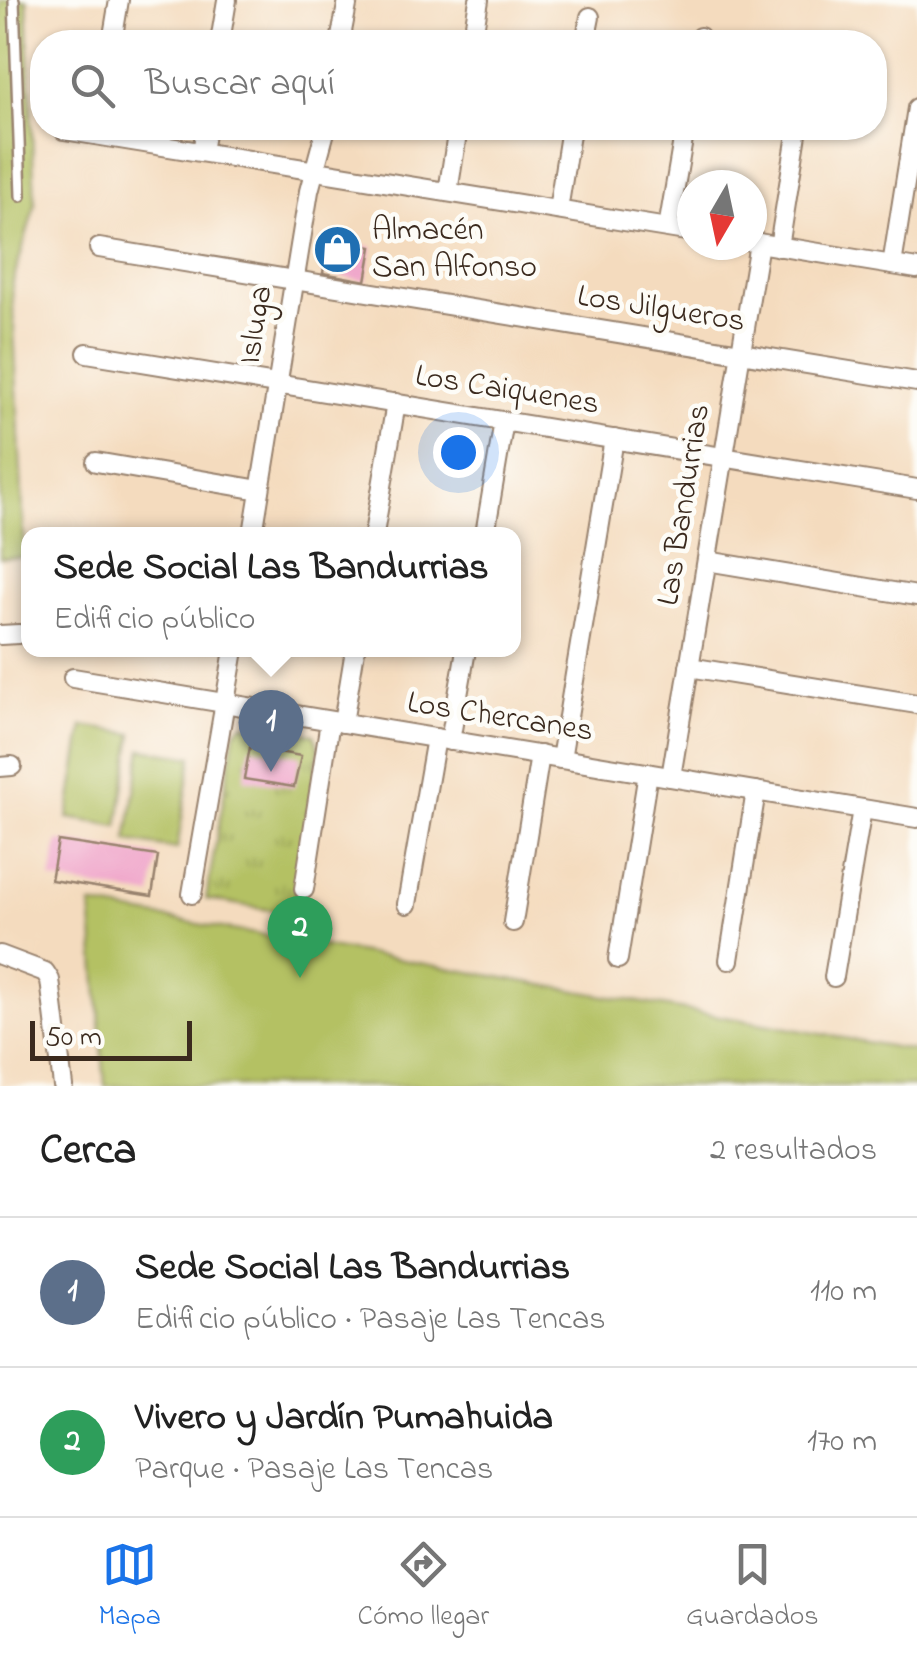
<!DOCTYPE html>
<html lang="es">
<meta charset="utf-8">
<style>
body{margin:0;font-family:"Indie Flower",sans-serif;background:#f2f2f2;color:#222}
.compass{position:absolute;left:677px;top:170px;width:90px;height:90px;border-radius:50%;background:#fff;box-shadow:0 2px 8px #0004;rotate:189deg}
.scale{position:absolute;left:30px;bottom:25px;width:162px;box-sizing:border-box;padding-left:10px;border:5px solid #3b2a1e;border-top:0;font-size:28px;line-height:35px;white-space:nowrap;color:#3b2a1e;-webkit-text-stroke:8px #fdfcf7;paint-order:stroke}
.you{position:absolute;left:458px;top:452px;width:35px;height:35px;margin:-25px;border:8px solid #fff;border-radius:50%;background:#1a73e8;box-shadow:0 0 0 15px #1a73e833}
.badge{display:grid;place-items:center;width:65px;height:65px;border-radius:50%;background:#1a73e8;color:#fff;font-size:32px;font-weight:700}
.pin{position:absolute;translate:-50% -82px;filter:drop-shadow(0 2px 5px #0008)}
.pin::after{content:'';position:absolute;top:52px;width:35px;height:30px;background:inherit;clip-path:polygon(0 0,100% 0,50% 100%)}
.popup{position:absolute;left:21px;top:527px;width:500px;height:130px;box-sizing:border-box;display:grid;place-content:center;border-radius:20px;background:#fff;filter:drop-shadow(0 2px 8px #0005);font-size:32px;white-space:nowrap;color:#767676}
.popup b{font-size:38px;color:#222}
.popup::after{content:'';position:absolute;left:50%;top:100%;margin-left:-20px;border:20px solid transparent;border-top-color:#fff}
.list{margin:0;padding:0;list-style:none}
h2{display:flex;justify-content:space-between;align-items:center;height:130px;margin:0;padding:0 40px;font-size:42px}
h2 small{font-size:32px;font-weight:400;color:#767676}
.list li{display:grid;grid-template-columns:65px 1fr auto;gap:30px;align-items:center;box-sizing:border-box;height:150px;padding:0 40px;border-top:2px solid #e0e0e0}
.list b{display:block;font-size:38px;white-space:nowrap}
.list p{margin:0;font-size:32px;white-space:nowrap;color:#767676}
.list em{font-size:32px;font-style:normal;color:#767676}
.icon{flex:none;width:55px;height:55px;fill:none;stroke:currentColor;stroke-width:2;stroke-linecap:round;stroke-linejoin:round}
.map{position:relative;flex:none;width:917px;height:1086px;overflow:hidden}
.search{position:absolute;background:#fff;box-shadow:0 2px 8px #0004;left:30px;right:30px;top:30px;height:110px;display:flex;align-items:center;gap:25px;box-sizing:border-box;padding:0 35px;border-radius:40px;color:#767676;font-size:38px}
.sheet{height:430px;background:#fff}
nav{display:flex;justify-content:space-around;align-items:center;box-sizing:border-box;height:140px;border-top:2px solid #e0e0e0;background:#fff;font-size:28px;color:#767676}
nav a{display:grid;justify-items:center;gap:5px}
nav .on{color:#1a73e8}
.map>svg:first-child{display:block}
.grass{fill:url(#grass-tufts);stroke:#787640;stroke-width:2.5}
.garden{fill:#b4c163;stroke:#787640;stroke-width:2.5}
.building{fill:#f0a7cb}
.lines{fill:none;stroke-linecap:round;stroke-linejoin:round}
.lane-casing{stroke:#98826e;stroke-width:14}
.street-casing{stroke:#98826e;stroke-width:22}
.lane{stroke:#fff;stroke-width:9}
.street{stroke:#fff;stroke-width:18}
.labels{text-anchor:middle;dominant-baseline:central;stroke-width:9;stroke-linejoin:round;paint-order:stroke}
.poi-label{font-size:32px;fill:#3b2a1e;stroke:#fdfcf7;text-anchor:start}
.street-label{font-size:32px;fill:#3b2a1e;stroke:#fdfcf7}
</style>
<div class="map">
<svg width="917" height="1086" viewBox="0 0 917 1086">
<defs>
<pattern id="grass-tufts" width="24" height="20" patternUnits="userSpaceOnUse" patternTransform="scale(2.5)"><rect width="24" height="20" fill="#b4c163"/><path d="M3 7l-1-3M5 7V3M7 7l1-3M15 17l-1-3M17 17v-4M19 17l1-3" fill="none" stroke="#949d51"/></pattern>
</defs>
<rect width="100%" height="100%" fill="#fdfcf7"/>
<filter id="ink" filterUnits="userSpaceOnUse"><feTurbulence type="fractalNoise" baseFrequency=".01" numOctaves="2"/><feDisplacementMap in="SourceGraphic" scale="20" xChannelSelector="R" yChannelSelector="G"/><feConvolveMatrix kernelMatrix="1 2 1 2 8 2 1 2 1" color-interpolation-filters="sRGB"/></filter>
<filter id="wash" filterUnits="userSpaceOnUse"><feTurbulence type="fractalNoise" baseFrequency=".0048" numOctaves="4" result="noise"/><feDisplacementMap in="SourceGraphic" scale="40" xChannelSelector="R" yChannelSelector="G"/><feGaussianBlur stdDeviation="2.25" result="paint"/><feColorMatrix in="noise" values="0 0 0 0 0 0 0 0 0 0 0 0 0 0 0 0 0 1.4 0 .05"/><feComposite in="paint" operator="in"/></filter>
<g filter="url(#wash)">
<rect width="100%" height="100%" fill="#f4dbbe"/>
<polygon class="grass" points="242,724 314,734 319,749 293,914 206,899 235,733"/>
<g class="garden">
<polygon points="0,0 27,0 35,205 12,285 25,557 0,558"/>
<polygon points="83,726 133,734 118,826 68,818"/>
<polygon points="142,749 192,757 177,849 127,841"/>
<polygon points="91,905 917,1051 917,1086 105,1086"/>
</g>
<g id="blocks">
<g class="building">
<polygon points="329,239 372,247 366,281 323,273"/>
<polygon points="250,747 301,756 294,787 244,779"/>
<polygon points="58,841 158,856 152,896 51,880"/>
</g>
</g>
</g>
<g filter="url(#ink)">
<use href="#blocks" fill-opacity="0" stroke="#98826e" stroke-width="2.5"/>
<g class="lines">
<defs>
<polyline id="lane" points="14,0 21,196"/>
<g id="street">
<polyline points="112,42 119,0"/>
<polyline points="220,42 227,0"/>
<polyline points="340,42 348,0"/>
<polyline points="472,42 479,0"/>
<polyline points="585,42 590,17"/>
<polyline points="699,42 700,37"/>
<polyline points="64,130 692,232"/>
<polyline points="202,152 206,128"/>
<polyline points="448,192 458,128"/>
<polyline points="558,210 571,128"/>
<polyline points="668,228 685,128"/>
<polyline points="752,242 917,269"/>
<polyline points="779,247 798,128"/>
<polyline points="99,248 917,382"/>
<polyline points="892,265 917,108"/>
<polyline points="87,353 917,489"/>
<polyline points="96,462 260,490"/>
<polyline points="253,534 309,191 326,128"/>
<polyline points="374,534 396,403"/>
<polyline points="485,534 504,421"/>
<polyline points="707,561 917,596"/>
<polyline points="0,635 19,634"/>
<polyline points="689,667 917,704"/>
<polyline points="73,678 917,818"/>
<polyline points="343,723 355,650"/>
<polyline points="450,741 466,650"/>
<polyline points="561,759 614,439"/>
<polyline points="0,767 12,766"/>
<polyline points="671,777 759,243"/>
<polyline points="304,889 330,721"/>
<polyline points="192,894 234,650"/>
<polyline points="407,904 436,738"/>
<polyline points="513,922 540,755"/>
<polyline points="0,955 45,972 50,980 63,1086"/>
<polyline points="618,959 648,773"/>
<polyline points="729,960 756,791"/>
<polyline points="834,977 862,809"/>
</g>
</defs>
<use href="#lane" class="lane-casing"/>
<use href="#street" class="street-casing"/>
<use href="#lane" class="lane"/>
<use href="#street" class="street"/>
</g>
</g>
<defs>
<symbol id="shop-disc" viewBox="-11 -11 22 22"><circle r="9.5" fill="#1f6fb2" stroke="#fdfcf7"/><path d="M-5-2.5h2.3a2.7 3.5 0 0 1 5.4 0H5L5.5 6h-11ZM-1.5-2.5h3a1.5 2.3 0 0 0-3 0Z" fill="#fff"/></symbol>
</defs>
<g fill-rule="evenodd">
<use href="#shop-disc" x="310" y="222" width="55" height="55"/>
</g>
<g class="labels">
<g class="poi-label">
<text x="372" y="231">Almacén<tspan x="372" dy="37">San Alfonso</tspan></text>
</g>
<g class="street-label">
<text transform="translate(661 310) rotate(9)">Los Jilgueros</text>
<text transform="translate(257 325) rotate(-81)">Isluga</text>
<text transform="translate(507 391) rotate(9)">Los Caiquenes</text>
<text transform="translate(685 505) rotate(-81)">Las Bandurrias</text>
<text transform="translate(500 718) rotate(9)">Los Chercanes</text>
</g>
</g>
</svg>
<svg class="compass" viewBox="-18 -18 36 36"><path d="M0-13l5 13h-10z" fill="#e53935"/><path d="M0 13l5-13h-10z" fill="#767676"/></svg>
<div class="scale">50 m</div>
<div class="you"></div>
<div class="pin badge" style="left:271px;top:772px;background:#5c6f8a">1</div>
<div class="popup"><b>Sede Social Las Bandurrias</b>Edificio público</div>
<div class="pin badge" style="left:300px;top:978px;background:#2e9e5b">2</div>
<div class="search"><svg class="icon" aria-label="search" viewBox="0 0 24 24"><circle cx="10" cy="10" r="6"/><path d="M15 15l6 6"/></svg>Buscar aquí</div>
</div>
<section class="sheet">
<h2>Cerca<small>2 resultados</small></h2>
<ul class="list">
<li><span class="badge" style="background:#5c6f8a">1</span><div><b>Sede Social Las Bandurrias</b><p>Edificio público · Pasaje Las Tencas</p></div><em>110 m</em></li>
<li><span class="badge" style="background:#2e9e5b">2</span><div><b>Vivero y Jardín Pumahuida</b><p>Parque · Pasaje Las Tencas</p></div><em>170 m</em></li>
</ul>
</section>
<nav>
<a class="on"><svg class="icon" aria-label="map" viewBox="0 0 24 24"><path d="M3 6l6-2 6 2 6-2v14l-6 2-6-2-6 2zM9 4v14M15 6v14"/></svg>Mapa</a>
<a><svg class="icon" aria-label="directions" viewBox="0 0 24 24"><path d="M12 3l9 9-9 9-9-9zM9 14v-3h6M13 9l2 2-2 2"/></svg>Cómo llegar</a>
<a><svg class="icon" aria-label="saved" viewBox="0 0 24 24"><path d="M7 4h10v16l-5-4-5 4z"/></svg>Guardados</a>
</nav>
